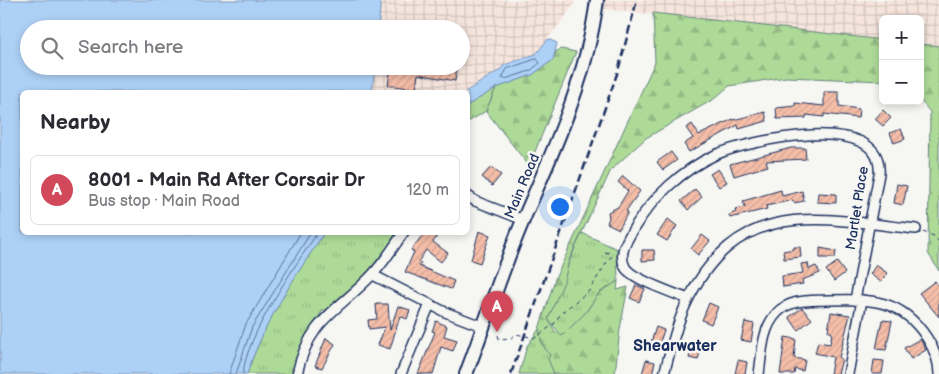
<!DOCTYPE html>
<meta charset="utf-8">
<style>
body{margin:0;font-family:"Balsamiq Sans",sans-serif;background:#f2f2f3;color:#2b2b33}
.controls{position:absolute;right:15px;top:15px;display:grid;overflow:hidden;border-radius:8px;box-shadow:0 2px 8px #0003}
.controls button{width:45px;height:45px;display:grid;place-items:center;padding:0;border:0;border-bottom:1px solid #e1e1e2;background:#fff;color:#2b2b33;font:25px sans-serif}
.you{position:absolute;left:559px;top:206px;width:18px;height:18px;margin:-12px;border:4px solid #fff;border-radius:50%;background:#1a73e8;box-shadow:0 0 0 8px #1a73e833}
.badge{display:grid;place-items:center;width:32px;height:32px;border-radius:50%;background:#d1495b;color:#fff;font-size:16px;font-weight:700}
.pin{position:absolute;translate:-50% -41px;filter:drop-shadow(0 1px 2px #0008)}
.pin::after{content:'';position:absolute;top:26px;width:18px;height:15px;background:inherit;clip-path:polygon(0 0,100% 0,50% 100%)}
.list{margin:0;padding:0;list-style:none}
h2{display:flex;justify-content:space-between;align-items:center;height:65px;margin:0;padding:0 20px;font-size:21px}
h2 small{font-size:16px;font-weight:400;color:#7c7c81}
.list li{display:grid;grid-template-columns:32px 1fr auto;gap:15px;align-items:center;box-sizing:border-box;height:70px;margin:0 10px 10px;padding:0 10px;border:1px solid #e1e1e2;border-radius:8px}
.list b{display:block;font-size:19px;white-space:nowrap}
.list p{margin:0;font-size:16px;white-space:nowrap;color:#7c7c81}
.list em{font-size:16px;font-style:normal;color:#7c7c81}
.icon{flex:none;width:28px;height:28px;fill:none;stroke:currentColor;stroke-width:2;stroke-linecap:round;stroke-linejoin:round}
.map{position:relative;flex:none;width:939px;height:374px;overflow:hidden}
.search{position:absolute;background:#fff;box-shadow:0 2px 8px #0003;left:20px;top:20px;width:450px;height:55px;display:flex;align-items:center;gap:12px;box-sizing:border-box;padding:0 18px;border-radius:28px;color:#7c7c81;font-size:19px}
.panel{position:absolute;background:#fff;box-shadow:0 2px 8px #0003;left:20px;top:90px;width:450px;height:145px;border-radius:8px}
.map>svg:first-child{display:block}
.industrial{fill:url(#industrial-grid)}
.grass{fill:url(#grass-tufts);stroke:#64847b}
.forest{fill:url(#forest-firs);stroke:#64847b}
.water{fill:#add1f6;stroke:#7390b9}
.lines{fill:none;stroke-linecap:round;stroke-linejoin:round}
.shore{stroke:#55709b;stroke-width:1}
.building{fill:url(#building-hatch);stroke:#1b2f5e}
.minor-casing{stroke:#1b2f5e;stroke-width:12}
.secondary-casing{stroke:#1b2f5e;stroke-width:16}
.path{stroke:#1b2f5e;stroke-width:1;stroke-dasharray:4 4;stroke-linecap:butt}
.minor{stroke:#f6f6f2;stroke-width:9}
.secondary{stroke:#f6f6f2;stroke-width:12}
.rail{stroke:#1b2f5e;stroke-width:2.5;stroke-dasharray:8 4;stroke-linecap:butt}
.labels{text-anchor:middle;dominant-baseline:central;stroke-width:5;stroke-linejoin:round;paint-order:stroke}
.street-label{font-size:14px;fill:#1b2f5e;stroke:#f6f6f2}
.quarter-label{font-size:16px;font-weight:bold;fill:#1b2f5e;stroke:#f6f6f2}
</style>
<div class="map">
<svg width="939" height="374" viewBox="0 0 939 374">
<defs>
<pattern id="industrial-grid" width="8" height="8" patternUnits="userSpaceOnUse" patternTransform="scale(1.25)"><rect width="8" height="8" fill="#f6e5dc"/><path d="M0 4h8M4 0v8" fill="none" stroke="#d2c5bf"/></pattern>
<pattern id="grass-tufts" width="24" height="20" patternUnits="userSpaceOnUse" patternTransform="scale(1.25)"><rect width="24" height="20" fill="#aeda98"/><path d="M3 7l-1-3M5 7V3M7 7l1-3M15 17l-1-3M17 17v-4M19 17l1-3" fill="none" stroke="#95bb85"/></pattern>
<pattern id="forest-firs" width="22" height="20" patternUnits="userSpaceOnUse" patternTransform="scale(1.25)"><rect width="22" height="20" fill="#aeda98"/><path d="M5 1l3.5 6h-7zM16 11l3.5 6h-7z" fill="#95bb85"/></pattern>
<pattern id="building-hatch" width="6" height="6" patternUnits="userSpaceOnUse" patternTransform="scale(1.25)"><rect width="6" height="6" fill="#f5bea8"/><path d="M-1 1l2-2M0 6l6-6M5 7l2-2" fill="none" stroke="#d1a493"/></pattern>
</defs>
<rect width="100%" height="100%" fill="#f6f6f2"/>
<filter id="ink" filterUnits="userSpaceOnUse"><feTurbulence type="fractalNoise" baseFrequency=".02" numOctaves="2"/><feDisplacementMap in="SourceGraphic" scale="10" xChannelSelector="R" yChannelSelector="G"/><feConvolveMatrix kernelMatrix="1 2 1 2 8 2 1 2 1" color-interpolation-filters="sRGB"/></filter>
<g filter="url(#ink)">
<g class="industrial">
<polygon points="381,0 574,0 574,5 536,54 504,65 500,70 465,92 372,92 375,66 461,66 461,29 378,29"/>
<polygon points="593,0 939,0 939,46 920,44 920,19 883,19 883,40 593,8"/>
</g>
<g class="grass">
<polygon points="496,88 486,111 468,122 468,105"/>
<path d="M324 233H399L365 275 325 311 323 309 299 352 292 374H247C264 322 294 278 324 233Z"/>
<path d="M582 233 617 249 618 281 599 293 586 312 562 336 548 319C560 290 568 261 582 233Z"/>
<polygon points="539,329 542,344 550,355 554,374 519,374 527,346"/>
</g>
<g class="forest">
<polygon points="653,13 883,40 883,81 786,77 729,86 714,99 646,138 611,170 569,260 564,282 548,319 555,331 562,336 586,312 599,293 618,281 617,290 628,287 620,329 615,374 554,374 548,359 550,355 542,344 539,329 555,279 655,62"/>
<polygon points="920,44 939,46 939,271 928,253 930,112 920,100"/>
<polygon points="561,49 576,52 529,166 486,111 496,88 532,75 553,60 555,52"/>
</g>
<g class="water">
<path d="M0 0H381L378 29H29V66H375L372 92H22V232L324 233C294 278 264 322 247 374H0Z"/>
<polygon points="548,39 557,43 553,60 532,75 496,88 468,105 468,92 465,92 500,70 504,65 536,54"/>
</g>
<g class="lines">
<g class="shore">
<polygon points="537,59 540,63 530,71 505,79 502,78 507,69"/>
<polyline points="229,374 246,324 301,232"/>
<polyline points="236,374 252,327 311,232"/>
<path d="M243 374C246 335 295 266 318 232"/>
</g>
</g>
<g class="building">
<polygon points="391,66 457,66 455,81 418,74 416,89 388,85"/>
<polygon points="824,92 839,92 839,106 859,109 858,118 824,114 824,117 806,115 806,118 777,119 776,108 795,106 795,103 824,106"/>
<polygon points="883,110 891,118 883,126 875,119"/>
<polygon points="765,112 767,121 739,129 738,125 689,152 684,144 693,138 686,128 692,124 699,135 733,119 733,120"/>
<polygon points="901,129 905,139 894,143 890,133"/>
<polygon points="791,148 805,148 806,159 766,161 768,166 734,176 730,164"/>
<polygon points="671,152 677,160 663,170 657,162"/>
<polygon points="491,167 501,175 492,186 482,177"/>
<polygon points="718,169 727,182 719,187 710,174"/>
<polygon points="623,176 640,191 626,211 628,212 619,229 607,223 609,218 608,212 618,207 628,191 618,182"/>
<polygon points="897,184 907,186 903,205 894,203"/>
<polygon points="695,189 702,197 688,210 681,201"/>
<polygon points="781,190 782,196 802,191 804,201 794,203 793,200 766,206 767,209 730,218 729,215 736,212 735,209 745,207 743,201"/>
<polygon points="818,193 836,194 836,203 817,202"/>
<polygon points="668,219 677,226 667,241 657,235"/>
<polygon points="479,231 490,235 480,263 471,260"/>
<polygon points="425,232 440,232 433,242 448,253 441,262 426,250 418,262 421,263 419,266 454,281 451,289 405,272 414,252 411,250"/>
<polygon points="702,235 710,241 698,255 691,249"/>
<polygon points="794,247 800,247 801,257 784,259 783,251 794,249"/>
<polygon points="820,248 836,251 835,258 820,258"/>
<polygon points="642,250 654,250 655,260 642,261"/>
<polygon points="837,262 845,273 834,281 826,270"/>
<polygon points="808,263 809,269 816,266 820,273 802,280 803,284 783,287 782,276 803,273 801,264"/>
<polygon points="876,265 887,273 881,282 870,274"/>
<polygon points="935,281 939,287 939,317 919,293"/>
<polygon points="636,285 645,289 639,302 630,298"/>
<polygon points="709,303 718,307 711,324 702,320"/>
<polygon points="376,304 388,304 390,330 398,306 410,310 407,319 400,316 390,349 378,345 385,327 369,329 368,320 377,319"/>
<polygon points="802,308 812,319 798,330 789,317"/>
<polygon points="831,312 850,315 839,358 842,359 838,374 830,374 833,357 815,353 818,342 830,344 832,333 828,331"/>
<polygon points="882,320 892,321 886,350 876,349"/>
<polygon points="436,321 447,326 444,336 457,340 453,351 441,347 433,374 418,374 435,332 432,331"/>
<polygon points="745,322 754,324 751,342 741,340"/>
<polygon points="656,327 664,330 658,348 650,345"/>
<polygon points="785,337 796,339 794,358 805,360 803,371 795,369 794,374 780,374"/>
<polygon points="326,338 335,344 322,368 315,366"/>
<polygon points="694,339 703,341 698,360 689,358"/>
<polygon points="920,339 926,350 911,359 904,348"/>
<polygon points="646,360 655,362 652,374 642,374"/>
<polygon points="738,360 747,362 745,374 735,374"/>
<polygon points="874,360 884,361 882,374 872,374"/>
</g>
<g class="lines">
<defs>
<g id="minor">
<polyline points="468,196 475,201 524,220"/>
<polyline points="373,275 445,312 484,327"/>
<path d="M688 299C674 293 631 279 625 267 618 253 627 240 634 228 652 198 682 170 715 155 747 141 885 109 879 174L855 300"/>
<path d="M297 374C309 319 338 311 372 275 384 263 394 246 404 232"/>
<polyline points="401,374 430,304"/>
<path d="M664 374C671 349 677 321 689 298 741 196 822 219 916 229"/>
<path d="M759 374C762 354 762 328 777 313 790 299 809 301 827 300 871 299 901 298 927 338 934 349 939 361 939 374"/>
<polyline points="848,374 862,300"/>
</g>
<path id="secondary" d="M466 374C486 322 502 269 524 218 555 147 587 78 597 0"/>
</defs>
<use href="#minor" class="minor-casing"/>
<use href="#secondary" class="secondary-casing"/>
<g class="path">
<polyline points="923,232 934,236 939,242"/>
<polyline points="605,252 613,254"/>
<polyline points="498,335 499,339 511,338 516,334 535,338 554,324 561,313 589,291 607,262 614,254"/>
</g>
<use href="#minor" class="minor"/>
<use href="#secondary" class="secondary"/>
<polyline class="rail" points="511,374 618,71 637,0"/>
</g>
</g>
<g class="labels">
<g class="street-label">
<text transform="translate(522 186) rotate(-67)">Main Road</text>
<text transform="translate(857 208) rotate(-81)">Martlet Place</text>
</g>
<g class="quarter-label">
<text x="675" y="346">Shearwater</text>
</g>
</g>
</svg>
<div class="controls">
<button>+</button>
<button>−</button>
</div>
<div class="you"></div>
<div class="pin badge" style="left:497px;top:332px">A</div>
<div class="search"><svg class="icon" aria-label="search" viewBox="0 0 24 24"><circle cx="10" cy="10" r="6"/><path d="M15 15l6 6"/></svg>Search here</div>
<section class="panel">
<h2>Nearby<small></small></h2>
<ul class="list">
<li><span class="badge">A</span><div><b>8001 - Main Rd After Corsair Dr</b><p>Bus stop · Main Road</p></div><em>120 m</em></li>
</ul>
</section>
</div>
